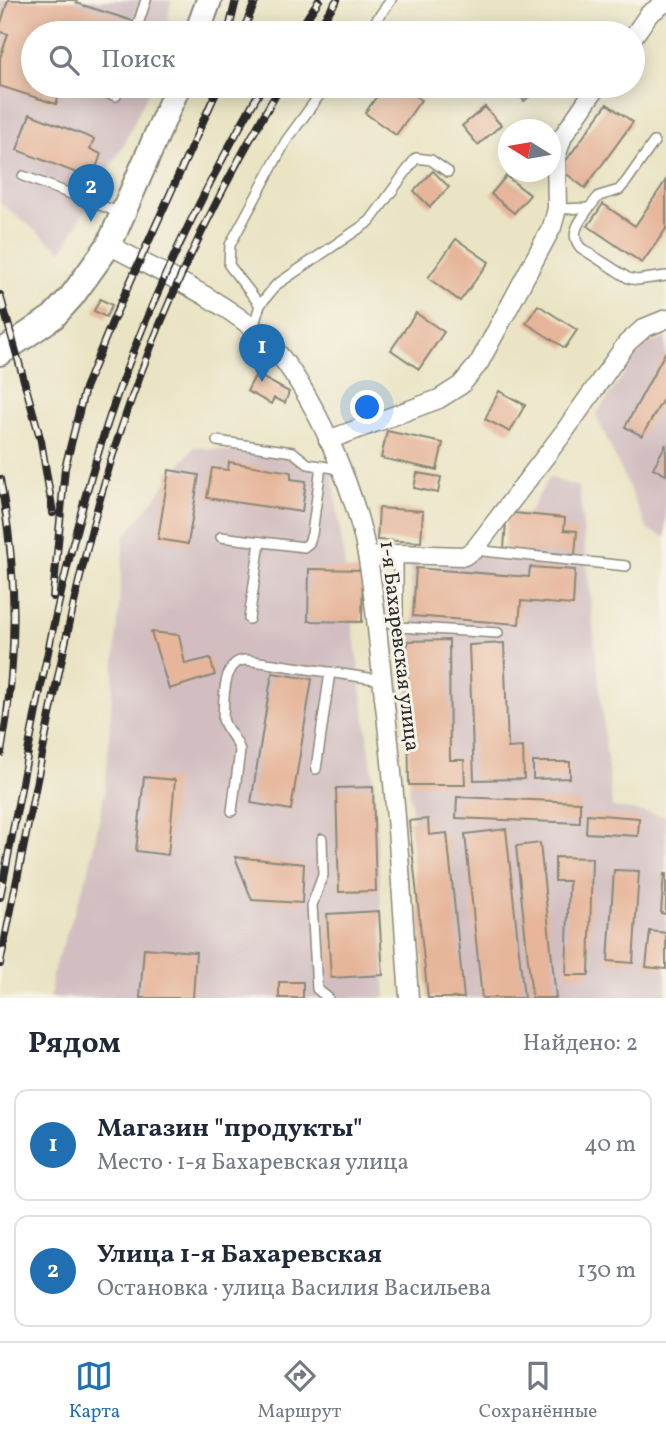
<!DOCTYPE html>
<html lang="ru">
<meta charset="utf-8">
<style>
body{margin:0;font-family:Vollkorn,serif;background:#f2f2f3;color:#1f2937}
.compass{position:absolute;left:498px;top:119px;width:63px;height:63px;border-radius:50%;background:#fff;box-shadow:0 4px 18px #0003;rotate:281deg}
.you{position:absolute;left:368px;top:408px;width:24px;height:24px;margin:-18px;border:5px solid #fff;border-radius:50%;background:#1a73e8;box-shadow:0 0 0 10px #1a73e833}
.badge{display:grid;place-items:center;width:46px;height:46px;border-radius:50%;background:#1f6fb2;color:#fff;font-size:23px;font-weight:700}
.pin{position:absolute;translate:-50% -58px;filter:drop-shadow(0 2px 4px #0008)}
.pin::after{content:'';position:absolute;top:37px;width:24px;height:21px;background:inherit;clip-path:polygon(0 0,100% 0,50% 100%)}
.list{margin:0;padding:0;list-style:none}
h2{display:flex;justify-content:space-between;align-items:center;height:91px;margin:0;padding:0 28px;font-size:30px}
h2 small{font-size:23px;font-weight:400;color:#747a83}
.list li{display:grid;grid-template-columns:46px 1fr auto;gap:21px;align-items:center;box-sizing:border-box;height:112px;margin:0 14px 14px;padding:0 14px;border:2px solid #e0e1e3;border-radius:14px}
.list b{display:block;font-size:26px;white-space:nowrap}
.list p{margin:0;font-size:23px;white-space:nowrap;color:#747a83}
.list em{font-size:23px;font-style:normal;color:#747a83}
.icon{flex:none;width:38px;height:38px;fill:none;stroke:currentColor;stroke-width:2;stroke-linecap:round;stroke-linejoin:round}
.map{position:relative;flex:none;width:666px;height:998px;overflow:hidden}
.search{position:absolute;background:#fff;box-shadow:0 4px 18px #0003;left:21px;right:21px;top:21px;height:77px;display:flex;align-items:center;gap:18px;box-sizing:border-box;padding:0 24px;border-radius:38px;color:#747a83;font-size:26px}
.sheet{height:343px;background:#fff}
nav{display:flex;justify-content:space-around;align-items:center;box-sizing:border-box;height:98px;border-top:2px solid #e0e1e3;background:#fff;font-size:19px;color:#747a83}
nav a{display:grid;justify-items:center;gap:4px}
nav .on{color:#1f6fb2}
.map>svg:first-child{display:block}
.industrial{fill:#d2bec1}
.building{fill:#e6b59a}
.lines{fill:none;stroke-linecap:round;stroke-linejoin:round}
.service-casing{stroke:#8a8878;stroke-width:12}
.minor-casing{stroke:#8a8878;stroke-width:21}
.secondary-casing{stroke:#8a8878;stroke-width:28}
.service{stroke:#fff;stroke-width:9}
.minor{stroke:#fff;stroke-width:18}
.secondary{stroke:#fff;stroke-width:24}
.rail-casing{stroke:#2b2b2b;stroke-width:8}
.rail{stroke:#f7f3e8;stroke-width:5;stroke-dasharray:16;stroke-linecap:butt}
.labels{text-anchor:middle;dominant-baseline:central;stroke-width:6;stroke-linejoin:round;paint-order:stroke}
.street-label{font-size:21px;fill:#2b2b2b;stroke:#f7f3e8}
</style>
<div class="map">
<svg width="666" height="998" viewBox="0 0 666 998">
<rect width="100%" height="100%" fill="#f7f3e8"/>
<filter id="ink" filterUnits="userSpaceOnUse"><feTurbulence type="fractalNoise" baseFrequency=".0143" numOctaves="2"/><feDisplacementMap in="SourceGraphic" scale="14" xChannelSelector="R" yChannelSelector="G"/><feConvolveMatrix kernelMatrix="1 2 1 2 8 2 1 2 1" color-interpolation-filters="sRGB"/></filter>
<filter id="wash" filterUnits="userSpaceOnUse"><feTurbulence type="fractalNoise" baseFrequency=".00686" numOctaves="4" result="noise"/><feDisplacementMap in="SourceGraphic" scale="28" xChannelSelector="R" yChannelSelector="G"/><feGaussianBlur stdDeviation="1.57" result="paint"/><feColorMatrix in="noise" values="0 0 0 0 0 0 0 0 0 0 0 0 0 0 0 0 0 1.4 0 .05"/><feComposite in="paint" operator="in"/></filter>
<g filter="url(#wash)">
<rect width="100%" height="100%" fill="#eae4c5"/>
<g class="industrial">
<polygon points="0,0 171,0 166,33 33,33 33,86 151,86 125,142 62,251 0,203"/>
<polygon points="666,338 666,537 648,530 596,415 644,345"/>
<polygon points="194,447 331,463 374,783 386,998 51,998 52,975 88,873 105,791 124,538"/>
<polygon points="550,477 579,488 612,807 666,816 666,998 433,998 409,785 413,616 411,564 431,570 464,556 507,548"/>
</g>
<g id="blocks">
<g class="building">
<polygon points="8,0 77,0 76,3 133,21 130,33 33,33 33,86 79,86 78,91 62,86 56,104 0,86 0,58 8,34 0,32 0,26"/>
<polygon points="428,25 439,33 422,33"/>
<polygon points="384,86 402,86 421,100 396,135 365,113"/>
<polygon points="512,86 542,86 524,101"/>
<polygon points="607,104 633,122 585,188 560,169"/>
<polygon points="485,107 501,125 478,145 462,126"/>
<polygon points="30,114 94,139 90,149 101,154 92,179 17,150"/>
<polygon points="433,171 449,187 430,207 414,191"/>
<polygon points="506,176 530,195 514,213 491,194"/>
<polygon points="666,180 666,229 642,263 588,226 603,204 635,226"/>
<polygon points="456,239 489,262 460,301 428,278"/>
<polygon points="100,299 112,305 106,317 94,311"/>
<polygon points="538,305 577,330 565,348 526,323"/>
<polygon points="416,313 444,332 419,369 391,350"/>
<polygon points="666,351 666,394 642,436 625,427"/>
<polygon points="256,374 289,392 285,403 274,398 271,404 247,391"/>
<polygon points="499,391 525,405 510,432 485,419"/>
<polygon points="387,431 443,443 437,470 381,458"/>
<polygon points="666,444 666,475 653,468"/>
<polygon points="229,462 291,472 291,479 306,481 302,512 207,498 212,468 228,470"/>
<polygon points="169,470 199,475 188,544 158,539"/>
<polygon points="417,473 441,477 438,493 414,488"/>
<polygon points="379,508 423,511 421,542 377,540"/>
<polygon points="514,513 565,518 564,530 577,531 575,555 504,549 506,521"/>
<polygon points="530,567 575,570 573,605 521,601 519,624 413,616 416,568 529,577"/>
<polygon points="309,569 363,570 362,622 308,621"/>
<polygon points="151,632 179,635 185,664 210,658 215,675 169,689"/>
<polygon points="449,640 450,760 464,760 465,785 409,785 407,641"/>
<polygon points="504,643 508,748 523,747 524,779 474,780 469,645"/>
<polygon points="272,673 312,679 291,810 251,803"/>
<polygon points="533,762 570,762 570,778 533,779"/>
<polygon points="144,777 175,780 168,855 136,851"/>
<polygon points="373,787 376,891 339,892 336,788"/>
<polygon points="457,797 580,802 580,823 456,818"/>
<polygon points="587,814 639,818 638,836 586,833"/>
<polygon points="428,819 429,835 447,833 464,998 428,998 409,821"/>
<polygon points="506,829 524,998 482,998 465,834"/>
<polygon points="540,843 556,998 532,998 516,846"/>
<polygon points="235,857 304,864 302,903 252,900"/>
<polygon points="555,857 592,858 589,975 566,975 569,881 555,881"/>
<polygon points="614,870 639,871 633,963 608,961"/>
<polygon points="664,874 666,874 666,914 661,913"/>
<polygon points="379,911 383,975 331,978 327,914"/>
<polygon points="650,931 666,933 666,969 646,967"/>
<polygon points="144,948 196,952 193,998 140,998"/>
<rect x="279" y="982" width="24" height="16"/>
</g>
</g>
</g>
<g filter="url(#ink)">
<use href="#blocks" fill-opacity="0" stroke="#8a8878" stroke-width="2"/>
<g class="lines">
<defs>
<g id="service">
<polyline points="135,33 146,0"/>
<polyline points="367,33 391,0"/>
<polyline points="91,88 116,96 119,86"/>
<polyline points="23,176 121,213"/>
<path d="M589 208C580 221 568 234 581 248L628 278 637 280 666 276"/>
<polyline points="557,209 589,208 599,196 619,190 626,182 654,142"/>
<polyline points="260,305 276,285 370,221 416,158 431,160 448,172"/>
<polyline points="253,328 260,305 229,265 230,245 286,141 326,86"/>
<polyline points="217,441 293,452 308,464 340,469"/>
<polyline points="221,537 304,547 309,543 312,534 321,466"/>
<polyline points="474,550 626,566"/>
<polyline points="376,615 398,627 498,633"/>
<polyline points="249,619 260,542"/>
<polyline points="398,627 398,554"/>
<polyline points="316,769 330,672"/>
<path d="M232 811 240 751C237 738 226 731 223 719 224 700 222 660 246 660L382 680"/>
<polyline points="322,839 323,875 312,905 317,989 328,998"/>
</g>
<g id="minor">
<polyline points="633,37 649,14 666,2"/>
<path d="M109 245C157 271 229 302 267 341 313 388 357 494 368 560 376 605 379 651 384 697 396 797 402 897 409 998"/>
<polyline points="328,440 439,399 461,385 479,363 552,227 557,209 556,157 563,136 597,86"/>
<polyline points="368,558 398,554 464,556 474,550 564,432 627,343 644,328 666,319"/>
</g>
<g id="secondary">
<polyline points="197,33 209,0"/>
<polyline points="0,353 53,317 72,296 109,245 178,86"/>
</g>
</defs>
<use href="#service" class="service-casing"/>
<use href="#minor" class="minor-casing"/>
<use href="#secondary" class="secondary-casing"/>
<use href="#service" class="service"/>
<use href="#minor" class="minor"/>
<use href="#secondary" class="secondary"/>
<defs>
<g id="rail">
<polyline points="228,33 236,0"/>
<polyline points="242,33 256,0"/>
<polyline points="297,33 319,0"/>
<polyline points="314,33 337,0"/>
<polyline points="0,295 41,441 53,513"/>
<path d="M0 479C18 574 18 658 1 753"/>
<polyline points="53,597 65,468 85,388 113,320 219,86"/>
<path d="M0 897C30 747 54 594 100 447 139 320 197 200 263 86"/>
<path d="M0 964C16 884 32 804 48 725 67 633 86 541 114 451 154 323 212 201 281 86"/>
</g>
</defs>
<use href="#rail" class="rail-casing"/>
<use href="#rail" class="rail"/>
</g>
</g>
<g class="labels">
<g class="street-label">
<text transform="translate(399 646) rotate(83)">1-я Бахаревская улица</text>
</g>
</g>
</svg>
<svg class="compass" viewBox="-18 -18 36 36"><path d="M0-13l5 13h-10z" fill="#e53935"/><path d="M0 13l5-13h-10z" fill="#747a83"/></svg>
<div class="you"></div>
<div class="pin badge" style="left:262px;top:382px">1</div>
<div class="pin badge" style="left:91px;top:222px">2</div>
<div class="search"><svg class="icon" aria-label="search" viewBox="0 0 24 24"><circle cx="10" cy="10" r="6"/><path d="M15 15l6 6"/></svg>Поиск</div>
</div>
<section class="sheet">
<h2>Рядом<small>Найдено: 2</small></h2>
<ul class="list">
<li><span class="badge">1</span><div><b>Магазин &quot;продукты&quot;</b><p>Место · 1-я Бахаревская улица</p></div><em>40 m</em></li>
<li><span class="badge">2</span><div><b>Улица 1-я Бахаревская</b><p>Остановка · улица Василия Васильева</p></div><em>130 m</em></li>
</ul>
</section>
<nav>
<a class="on"><svg class="icon" aria-label="map" viewBox="0 0 24 24"><path d="M3 6l6-2 6 2 6-2v14l-6 2-6-2-6 2zM9 4v14M15 6v14"/></svg>Карта</a>
<a><svg class="icon" aria-label="directions" viewBox="0 0 24 24"><path d="M12 3l9 9-9 9-9-9zM9 14v-3h6M13 9l2 2-2 2"/></svg>Маршрут</a>
<a><svg class="icon" aria-label="saved" viewBox="0 0 24 24"><path d="M7 4h10v16l-5-4-5 4z"/></svg>Сохранённые</a>
</nav>
